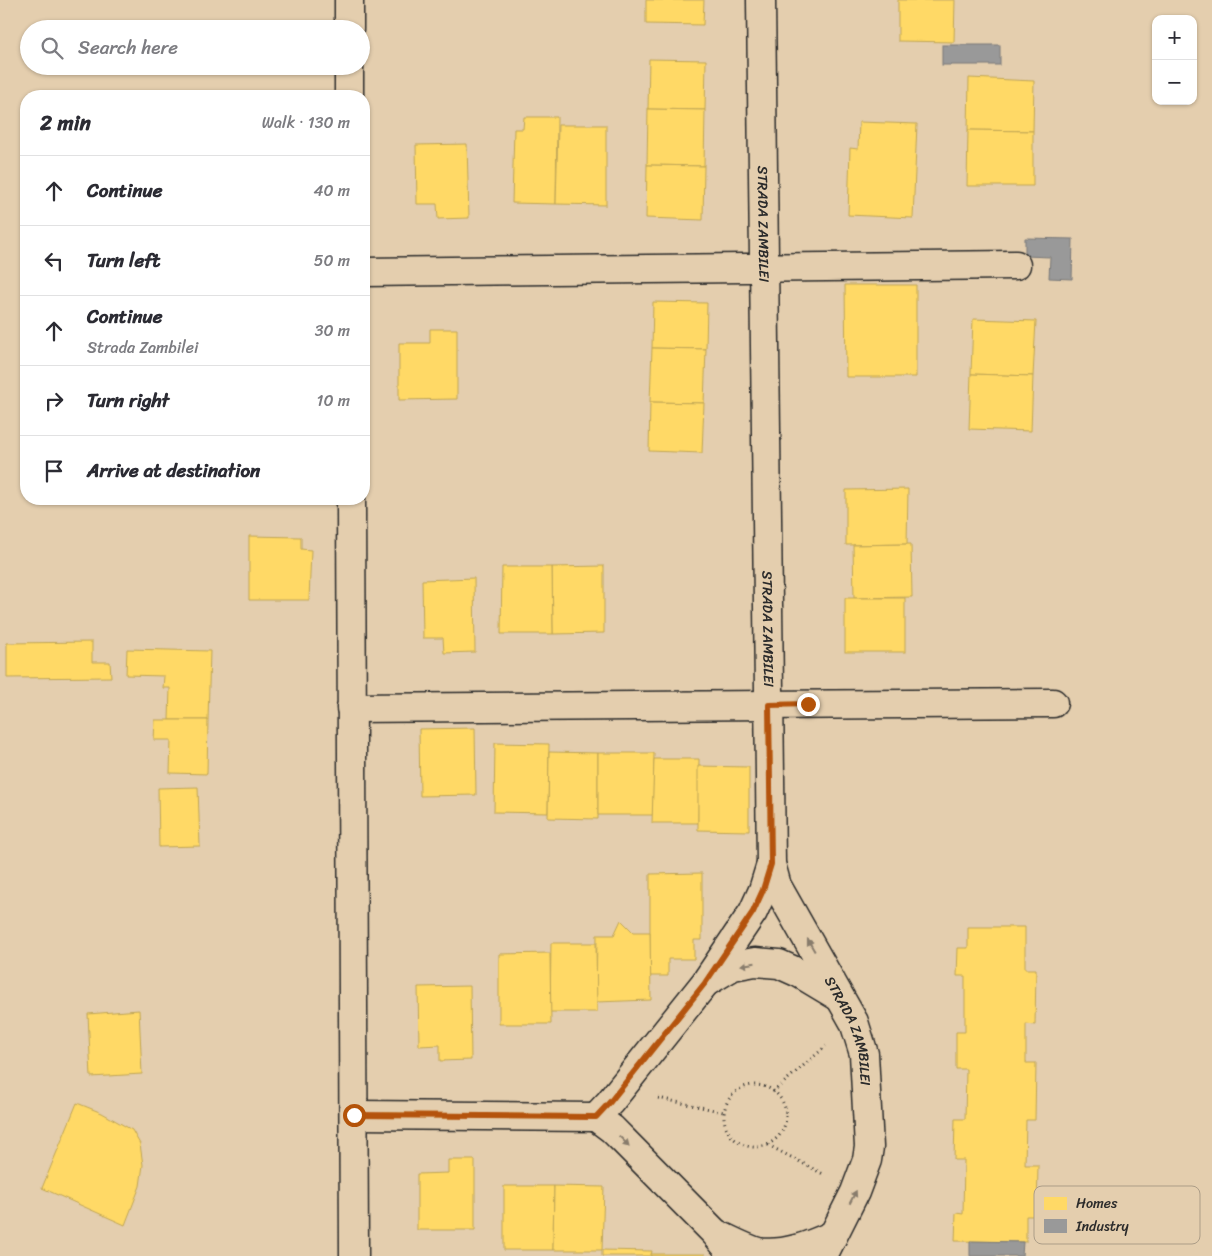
<!DOCTYPE html>
<meta charset="utf-8">
<style>
body{margin:0;font-family:Sriracha,sans-serif;background:#f2f2f3;color:#2b2b33}
.controls{position:absolute;right:15px;top:15px;display:grid;overflow:hidden;border-radius:10px;box-shadow:0 1px 4px #0004}
.controls button{width:45px;height:45px;display:grid;place-items:center;padding:0;border:0;border-bottom:1px solid #e1e1e2;background:#fff;color:#2b2b33;font:25px sans-serif}
.stop{position:absolute;width:15px;height:15px;margin:-11px;border:4px solid #b45309;border-radius:50%;background:#fff}
.stop.end{background:#b45309;border-color:#fff;box-shadow:0 1px 5px #0008}
.list{margin:0;padding:0;list-style:none}
h2{display:flex;justify-content:space-between;align-items:center;height:65px;margin:0;padding:0 20px;font-size:21px}
h2 small{font-size:16px;font-weight:400;color:#7c7c81}
.list li{display:grid;grid-template-columns:32px 1fr auto;gap:15px;align-items:center;box-sizing:border-box;height:70px;padding:0 20px;border-top:1px solid #e1e1e2}
.list b{display:block;font-size:19px;white-space:nowrap}
.list p{margin:0;font-size:16px;white-space:nowrap;color:#7c7c81}
.list em{font-size:16px;font-style:normal;color:#7c7c81}
.icon{flex:none;width:28px;height:28px;fill:none;stroke:currentColor;stroke-width:2;stroke-linecap:round;stroke-linejoin:round}
.map{position:relative;flex:none;width:1212px;height:1256px;overflow:hidden}
.search{position:absolute;background:#fff;box-shadow:0 1px 4px #0004;left:20px;top:20px;width:350px;height:55px;display:flex;align-items:center;gap:12px;box-sizing:border-box;padding:0 18px;border-radius:28px;color:#7c7c81;font-size:19px}
.panel{position:absolute;background:#fff;box-shadow:0 1px 4px #0004;left:20px;top:90px;width:350px;height:415px;border-radius:20px}
.map>svg:first-child{display:block}
.homes{fill:#ffd966;stroke:#bfa554}
.industry{fill:#999;stroke:#787878}
.lines{fill:none;stroke-linecap:round;stroke-linejoin:round}
.minor-casing{stroke:#2b2b2b;stroke-width:31}
.path{stroke:#2b2b2b;stroke-width:3;stroke-dasharray:1 4;stroke-linecap:butt}
.minor{stroke:#e4ceae;stroke-width:28}
.oneway{fill:#887c6c}
.route{stroke:#b45309;stroke-width:6}
.labels{text-anchor:middle;dominant-baseline:central;stroke-width:5;stroke-linejoin:round;paint-order:stroke}
.street-label{font-size:14px;fill:#2b2b2b;stroke:#e4ceae}
.key{fill:#e4ceae;stroke:#ac9d87;stroke-width:1}
.key-label{font-size:14px;fill:#2b2b2b}
</style>
<div class="map">
<svg width="1212" height="1256" viewBox="0 0 1212 1256">
<rect width="100%" height="100%" fill="#e4ceae"/>
<filter id="ink" filterUnits="userSpaceOnUse"><feTurbulence type="fractalNoise" baseFrequency=".02" numOctaves="2"/><feDisplacementMap in="SourceGraphic" scale="10" xChannelSelector="R" yChannelSelector="G"/><feConvolveMatrix kernelMatrix="1 2 1 2 8 2 1 2 1" color-interpolation-filters="sRGB"/></filter>
<g filter="url(#ink)">
<g class="homes">
<polygon points="646,0 704,0 703,25 646,24"/>
<polygon points="898,0 955,0 954,42 898,41"/>
<polygon points="649,59 706,60 705,110 648,109"/>
<polygon points="969,78 1034,81 1033,131 968,130"/>
<polygon points="648,109 705,110 704,166 647,165"/>
<polygon points="524,117 557,117 556,204 512,203 514,129 523,129"/>
<polygon points="859,122 917,124 913,218 848,215 850,148 858,149"/>
<polygon points="558,125 606,125 606,205 556,204"/>
<polygon points="968,130 1033,131 1033,186 967,186"/>
<polygon points="467,144 469,218 438,219 437,204 417,204 416,145"/>
<polygon points="647,165 704,166 703,220 646,218"/>
<polygon points="845,285 916,285 916,377 846,377"/>
<polygon points="653,302 707,303 706,349 652,348"/>
<polygon points="973,319 1036,321 1033,376 971,374"/>
<polygon points="430,329 457,329 457,399 399,400 399,343 430,343"/>
<polygon points="652,348 706,349 704,403 650,402"/>
<polygon points="971,374 1033,376 1031,431 969,429"/>
<polygon points="650,402 704,403 702,453 649,451"/>
<polygon points="908,489 907,544 846,545 846,490"/>
<polygon points="249,536 301,537 301,549 311,550 309,600 249,600"/>
<polygon points="911,544 912,597 854,598 853,545"/>
<polygon points="604,566 604,633 553,634 552,567"/>
<polygon points="502,567 552,567 553,634 501,634"/>
<polygon points="474,578 475,652 444,653 443,638 423,638 422,580"/>
<rect x="845" y="598" width="60" height="54"/>
<polygon points="92,642 92,662 110,662 111,677 7,678 7,643"/>
<polygon points="127,649 210,651 208,720 169,720 170,688 163,688 164,676 126,675"/>
<polygon points="155,720 208,720 207,774 170,773 171,740 154,740"/>
<polygon points="475,728 476,795 420,796 419,729"/>
<polygon points="495,743 549,744 548,813 494,812"/>
<polygon points="549,752 598,753 598,819 548,818"/>
<polygon points="598,753 654,753 653,815 598,815"/>
<polygon points="654,759 699,759 698,823 652,823"/>
<polygon points="698,766 749,767 749,831 698,830"/>
<polygon points="198,787 200,846 159,847 158,788"/>
<polygon points="702,873 702,940 694,940 694,959 668,959 668,976 650,976 650,874"/>
<polygon points="621,920 633,932 650,932 651,1000 596,1002 597,935 614,935"/>
<polygon points="968,927 1025,927 1025,969 1036,969 1035,1025 1026,1024 1026,1063 1036,1063 1035,1120 1026,1120 1025,1165 1038,1165 1037,1216 1026,1216 1026,1242 955,1241 956,1213 963,1214 964,1160 954,1160 955,1119 965,1119 966,1069 956,1069 956,1032 965,1032 965,976 957,976 958,948 968,948"/>
<polygon points="551,943 596,943 597,1012 550,1012"/>
<polygon points="550,953 551,1024 499,1024 499,954"/>
<polygon points="470,986 471,1060 440,1061 440,1045 419,1046 418,987"/>
<polygon points="139,1010 142,1074 91,1077 88,1014"/>
<polygon points="77,1103 102,1113 132,1130 140,1144 143,1165 140,1186 125,1225 42,1188"/>
<polygon points="448,1160 475,1160 475,1230 417,1230 417,1174 448,1173"/>
<polygon points="504,1186 554,1186 553,1250 504,1250"/>
<polygon points="554,1186 604,1187 602,1250 553,1250"/>
<polygon points="602,1250 652,1251 651,1256 602,1256"/>
<rect x="651" y="1254" width="54" height="2"/>
</g>
<g class="industry">
<rect x="942" y="45" width="58" height="20"/>
<polygon points="1025,238 1073,239 1072,279 1049,278 1050,257 1025,256"/>
<polygon points="970,1241 1023,1242 1022,1256 970,1256"/>
</g>
<g class="lines">
<defs>
<g id="minor">
<polyline points="349,0 349,29"/>
<path id="s1" d="M761 0 771 864 777 886 854 1022 864 1054 869 1147 867 1160 855 1192 823 1256"/>
<polyline points="349,66 349,96"/>
<polyline points="364,272 1016,265"/>
<polyline points="351,499 354,1256"/>
<polyline points="351,708 1053,703"/>
<polyline points="708,981 733,966 755,962 779,964 799,973 839,997"/>
<polyline points="354,1115 596,1117"/>
<path d="M719 1235C732 1241 745 1248 758 1252 784 1256 811 1245 833 1235"/>
<polyline points="734,1256 715,1233 624,1141 612,1129 596,1117 610,1102 705,983 753,912 763,890 771,864"/>
</g>
</defs>
<use href="#minor" class="minor-casing"/>
<g class="path">
<circle cx="755" cy="1116" r="31"/>
<polyline points="773,1092 826,1046"/>
<polyline points="658,1098 724,1112"/>
<polyline points="768,1145 825,1175"/>
</g>
<use href="#minor" class="minor"/>
</g>
<defs><path id="oneway-solid" d="M-6-.8H1V-3.2L6.5 0L1 3.2V.8H-6Z" transform="scale(1.25)"/></defs>
<g class="oneway">
<use href="#oneway-solid" transform="translate(811 945) rotate(-120)"/>
<use href="#oneway-solid" transform="translate(748 964) rotate(171)"/>
<use href="#oneway-solid" transform="translate(624 1141) rotate(45)"/>
<use href="#oneway-solid" transform="translate(853 1197) rotate(-63)"/>
</g>
</g>
<g class="lines" filter="url(#ink)">
<polyline class="route" points="354,1115 596,1117 610,1102 705,983 753,912 763,890 771,864 769,705 808,704"/>
</g>
<g class="labels">
<g class="street-label">
<text stroke="none"><textPath href="#s1" startOffset="224">STRADA ZAMBILEI</textPath></text>
<text stroke="none"><textPath href="#s1" startOffset="629">STRADA ZAMBILEI</textPath></text>
<text stroke="none"><textPath href="#s1" startOffset="1050">STRADA ZAMBILEI</textPath></text>
</g>
</g>
<rect x="1034" y="1186" width="166" height="58" rx="8" class="key"/>
<rect x="1044" y="1197" width="23" height="13" fill="#ffd966"/>
<rect x="1044" y="1219" width="23" height="14" fill="#999"/>
<g class="key-label">
<text x="1076" y="1208">Homes</text>
<text x="1076" y="1231">Industry</text>
</g>
</svg>
<div class="controls">
<button>+</button>
<button>−</button>
</div>
<div class="stop" style="left:354px;top:1115px"></div>
<div class="stop end" style="left:808px;top:704px"></div>
<div class="search"><svg class="icon" aria-label="search" viewBox="0 0 24 24"><circle cx="10" cy="10" r="6"/><path d="M15 15l6 6"/></svg>Search here</div>
<section class="panel">
<h2>2 min<small>Walk · 130 m</small></h2>
<ul class="list">
<li><svg class="icon" aria-label="ahead" viewBox="0 0 24 24"><path d="M12 20V5M6 11l6-6 6 6"/></svg><div><b>Continue</b></div><em>40 m</em></li>
<li><svg class="icon" aria-label="left" viewBox="0 0 24 24"><path d="M17 20v-9H6M10 6l-5 5 5 5"/></svg><div><b>Turn left</b></div><em>50 m</em></li>
<li><svg class="icon" aria-label="ahead" viewBox="0 0 24 24"><path d="M12 20V5M6 11l6-6 6 6"/></svg><div><b>Continue</b><p>Strada Zambilei</p></div><em>30 m</em></li>
<li><svg class="icon" aria-label="right" viewBox="0 0 24 24"><path d="M7 20v-9h11M14 6l5 5-5 5"/></svg><div><b>Turn right</b></div><em>10 m</em></li>
<li><svg class="icon" aria-label="arrive" viewBox="0 0 24 24"><path d="M6 21V4h12l-3 4 3 4H6"/></svg><div><b>Arrive at destination</b></div></li>
</ul>
</section>
</div>
